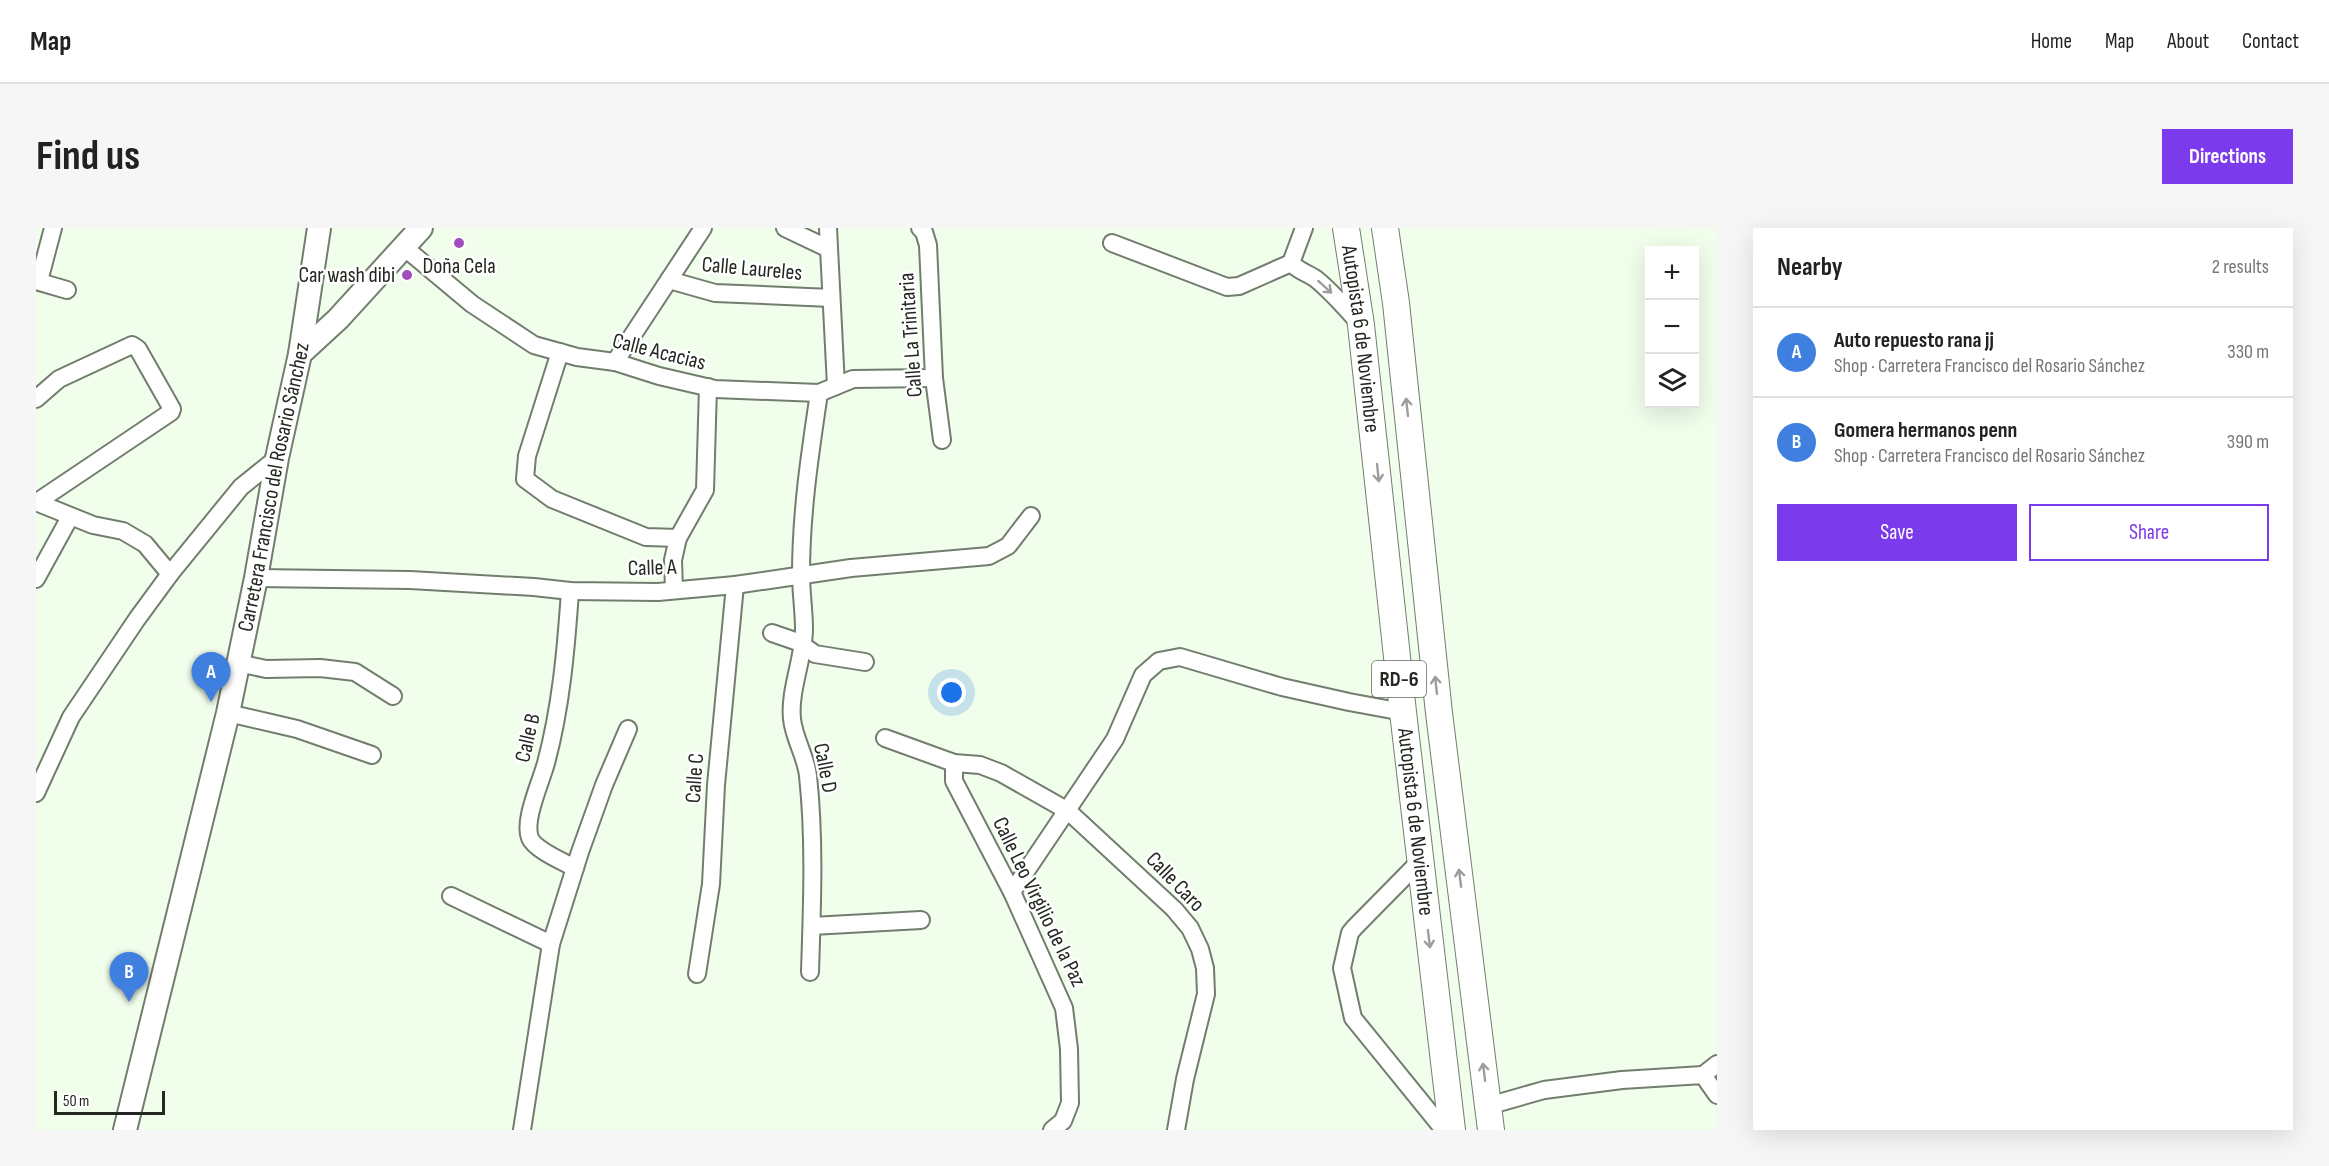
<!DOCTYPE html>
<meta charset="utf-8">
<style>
body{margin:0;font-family:"Sofia Sans Condensed",sans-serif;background:#f6f6f6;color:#222}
.controls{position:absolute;right:18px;top:18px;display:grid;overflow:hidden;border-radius:0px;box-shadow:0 6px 24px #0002}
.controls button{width:54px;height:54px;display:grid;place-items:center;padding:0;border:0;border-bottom:2px solid #e0e0e0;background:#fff;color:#222;font:30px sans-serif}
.scale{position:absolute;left:18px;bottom:15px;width:111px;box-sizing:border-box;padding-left:6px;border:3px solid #232821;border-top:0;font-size:16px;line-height:21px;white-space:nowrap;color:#232821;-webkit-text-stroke:4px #fff;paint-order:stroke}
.you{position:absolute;left:916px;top:465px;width:21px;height:21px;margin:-15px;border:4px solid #fff;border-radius:50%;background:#1a73e8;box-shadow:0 0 0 9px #1a73e833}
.badge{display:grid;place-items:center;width:39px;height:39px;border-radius:50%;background:#7c3aed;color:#fff;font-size:20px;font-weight:700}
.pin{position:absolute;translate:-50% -50px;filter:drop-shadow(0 2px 3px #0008)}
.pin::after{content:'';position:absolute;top:32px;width:21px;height:18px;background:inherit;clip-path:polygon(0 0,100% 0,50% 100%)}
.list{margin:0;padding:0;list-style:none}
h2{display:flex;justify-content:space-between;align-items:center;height:78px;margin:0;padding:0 24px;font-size:26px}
h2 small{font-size:20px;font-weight:400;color:#767676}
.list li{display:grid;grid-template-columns:39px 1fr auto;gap:18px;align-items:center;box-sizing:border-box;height:90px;padding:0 24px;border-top:2px solid #e0e0e0}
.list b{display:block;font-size:22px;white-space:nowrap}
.list p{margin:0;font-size:20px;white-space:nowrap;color:#767676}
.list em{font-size:20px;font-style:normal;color:#767676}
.actions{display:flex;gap:12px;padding:18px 24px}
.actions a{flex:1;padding:14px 0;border:2px solid #7c3aed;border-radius:0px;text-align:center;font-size:21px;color:#7c3aed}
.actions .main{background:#7c3aed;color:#fff}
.icon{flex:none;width:33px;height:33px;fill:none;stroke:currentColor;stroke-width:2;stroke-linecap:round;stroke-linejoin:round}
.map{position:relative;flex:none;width:1681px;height:902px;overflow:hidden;border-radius:0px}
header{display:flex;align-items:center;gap:36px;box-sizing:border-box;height:84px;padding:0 30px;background:#fff;border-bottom:2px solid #e0e0e0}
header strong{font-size:28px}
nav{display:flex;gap:33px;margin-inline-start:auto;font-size:21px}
.intro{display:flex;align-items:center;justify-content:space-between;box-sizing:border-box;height:144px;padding:0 36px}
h1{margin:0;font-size:42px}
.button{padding:15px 27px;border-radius:0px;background:#7c3aed;color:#fff;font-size:21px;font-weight:700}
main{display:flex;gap:36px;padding:0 36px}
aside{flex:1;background:#fff;border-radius:0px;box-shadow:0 6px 24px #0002}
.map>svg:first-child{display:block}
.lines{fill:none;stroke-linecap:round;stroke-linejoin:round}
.minor-casing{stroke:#727e6d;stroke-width:20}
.major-casing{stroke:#727e6d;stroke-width:26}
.highway-casing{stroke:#727e6d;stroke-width:28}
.minor{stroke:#fff;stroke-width:16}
.major{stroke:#fff;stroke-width:22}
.highway{stroke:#fff;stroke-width:26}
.oneway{stroke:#9c9e9b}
.poi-dot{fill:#a04ebd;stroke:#fff;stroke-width:2}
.labels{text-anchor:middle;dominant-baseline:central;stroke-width:5;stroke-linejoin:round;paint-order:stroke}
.shield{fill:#fff;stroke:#656864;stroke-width:1.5}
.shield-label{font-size:21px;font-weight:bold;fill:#232821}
.poi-label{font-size:22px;fill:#232821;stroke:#fff}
.street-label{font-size:22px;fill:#232821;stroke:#fff}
</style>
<header>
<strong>Map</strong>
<nav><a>Home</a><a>Map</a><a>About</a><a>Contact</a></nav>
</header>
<div class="intro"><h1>Find us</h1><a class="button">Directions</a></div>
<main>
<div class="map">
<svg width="1681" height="902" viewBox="0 0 1681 902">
<rect width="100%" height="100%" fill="#f1feec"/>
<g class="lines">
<defs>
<g id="minor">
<polyline points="749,0 793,21"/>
<polyline points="792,0 800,158"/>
<polyline points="884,0 888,4 892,17 898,150 906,212"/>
<path d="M1268 0 1255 35C1262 43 1272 45 1280 51 1296 64 1310 80 1324 96"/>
<polyline points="1076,15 1191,59 1203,58 1255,35"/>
<polyline points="369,20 436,76 498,117 541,129 579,134 623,148 679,161 783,165 817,151 898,150"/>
<polyline points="633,52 679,65 795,70"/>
<polyline points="0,53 31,62"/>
<polyline points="3,53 17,0"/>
<polyline points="524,124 491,228 489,251 516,271 610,309 642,310"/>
<polyline points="579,134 667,0"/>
<polyline points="0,171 23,151 96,117 102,121 136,181 135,184 1,274"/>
<polyline points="0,274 57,297 87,303 109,316 134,346"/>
<polyline points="220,350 374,352 498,359 534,363 622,364 699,357 815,340 953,328 972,318 995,288"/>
<polyline points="0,351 34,289"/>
<polyline points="638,362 637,332 642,310 669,262 672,159"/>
<path d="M534 363C530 422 525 479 510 535 505 554 487 592 494 610 499 622 528 634 539 640"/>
<polyline points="736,405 762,414 779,426 829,434"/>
<polyline points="202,435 230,441 284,440 319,444 357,468"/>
<polyline points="192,485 261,501 336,527"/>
<polyline points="849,510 918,535 944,537 965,545 1032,583 1138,681 1154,700 1164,721 1169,740 1170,766 1149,851 1140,902"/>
<polyline points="918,535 918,553 976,664 1028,780 1033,821 1034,875 1027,893 1016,902"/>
<polyline points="0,565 35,489 101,391 134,346 205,259 241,230"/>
<polyline points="1384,633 1318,700 1314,705 1306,740 1317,790 1408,902"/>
<polyline points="976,664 1079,511 1107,447 1123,433 1144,429 1246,459 1313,474 1367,484"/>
<polyline points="415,668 515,716"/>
<polyline points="776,698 885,692"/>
<path d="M774 744C776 679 779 613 772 548 770 528 758 511 756 491 753 462 768 430 768 401 768 383 765 364 765 346 765 285 774 225 783 165"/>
<polyline points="661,746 675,656 680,557 699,357"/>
<polyline points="1667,847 1681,836"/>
<polyline points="1452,878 1508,862 1586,852 1667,847 1681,867"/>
<polyline points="486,902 515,716 544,624 568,557 592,501"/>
</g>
<g id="major">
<polyline points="264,126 302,91 385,0"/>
<path id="s1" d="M89 902 192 485 220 350 241 230 264 126 283 0"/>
</g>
<g id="highway">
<path id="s2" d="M1310 0 1325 97 1367 484 1416 902"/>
<polyline points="1349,0 1360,75 1403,485 1455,902"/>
</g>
</defs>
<use href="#minor" class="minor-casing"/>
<use href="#major" class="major-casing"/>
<use href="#highway" class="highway-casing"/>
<use href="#minor" class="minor"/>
<use href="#major" class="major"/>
<use href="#highway" class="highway"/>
</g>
<defs><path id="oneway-shaft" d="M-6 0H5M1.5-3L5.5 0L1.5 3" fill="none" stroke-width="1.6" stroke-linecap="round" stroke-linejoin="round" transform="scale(1.5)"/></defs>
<g class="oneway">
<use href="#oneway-shaft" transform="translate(1289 59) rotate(42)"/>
<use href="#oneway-shaft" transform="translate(1371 179) rotate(-96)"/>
<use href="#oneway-shaft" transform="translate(1342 245) rotate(84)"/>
<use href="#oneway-shaft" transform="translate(1400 457) rotate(-96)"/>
<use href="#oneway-shaft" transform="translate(1424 650) rotate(-97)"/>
<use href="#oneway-shaft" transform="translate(1393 711) rotate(83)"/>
<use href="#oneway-shaft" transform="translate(1448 844) rotate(-97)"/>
</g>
<g class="poi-dot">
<circle cx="423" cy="15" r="6"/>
<circle cx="371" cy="47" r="6"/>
</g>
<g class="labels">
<rect class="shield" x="1336" y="433" width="54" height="36" rx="4.5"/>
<g class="shield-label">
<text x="1363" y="451">RD-6</text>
</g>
<g class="poi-label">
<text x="423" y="38">Doña Cela</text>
<text x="359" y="47" text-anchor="end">Car wash dibi</text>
</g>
<g class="street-label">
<text transform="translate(716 41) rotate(5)">Calle Laureles</text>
<text transform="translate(875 107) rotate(-94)">Calle La Trinitaria</text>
<text stroke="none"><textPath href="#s2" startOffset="112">Autopista 6 de Noviembre</textPath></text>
<text transform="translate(623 124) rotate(14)">Calle Acacias</text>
<text stroke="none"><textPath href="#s1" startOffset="660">Carretera Francisco del Rosario Sánchez</textPath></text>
<text transform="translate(616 340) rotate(-2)">Calle A</text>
<text transform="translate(492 510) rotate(-77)">Calle B</text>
<text transform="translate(789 540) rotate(79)">Calle D</text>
<text transform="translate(659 550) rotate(-86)">Calle C</text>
<text stroke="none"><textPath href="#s2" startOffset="598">Autopista 6 de Noviembre</textPath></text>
<text transform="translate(1139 654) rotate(46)">Calle Caro</text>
<text transform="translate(1003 674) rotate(64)">Calle Leo Virgilio de la Paz</text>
</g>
</g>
</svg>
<div class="controls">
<button>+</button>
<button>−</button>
<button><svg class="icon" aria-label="layers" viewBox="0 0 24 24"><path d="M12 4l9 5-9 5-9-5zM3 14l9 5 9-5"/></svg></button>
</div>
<div class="scale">50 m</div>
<div class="you"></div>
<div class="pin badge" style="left:175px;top:474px;background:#3f7fe0">A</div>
<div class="pin badge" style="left:93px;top:774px;background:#3f7fe0">B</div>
</div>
<aside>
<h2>Nearby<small>2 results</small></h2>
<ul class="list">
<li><span class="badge" style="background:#3f7fe0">A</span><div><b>Auto repuesto rana jj</b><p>Shop · Carretera Francisco del Rosario Sánchez</p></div><em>330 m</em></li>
<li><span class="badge" style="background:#3f7fe0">B</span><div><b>Gomera hermanos penn</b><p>Shop · Carretera Francisco del Rosario Sánchez</p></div><em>390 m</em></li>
</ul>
<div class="actions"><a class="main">Save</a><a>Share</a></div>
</aside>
</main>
